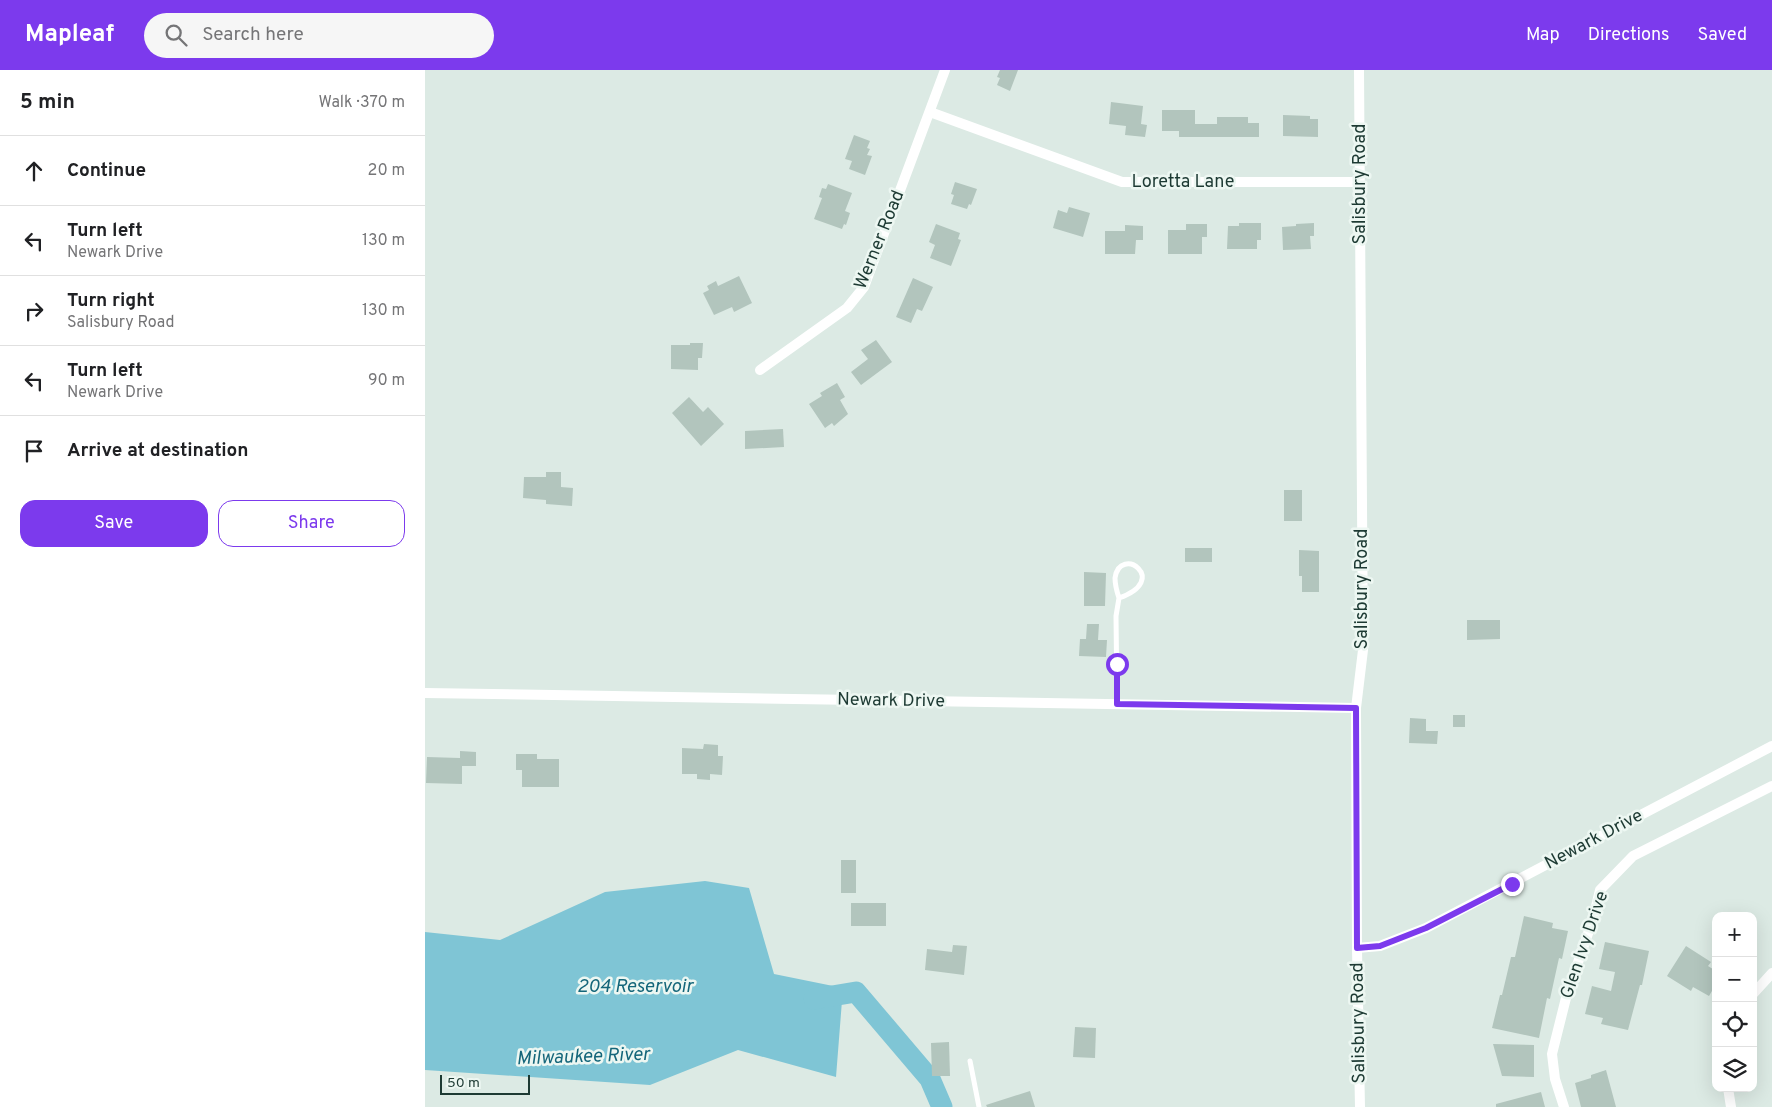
<!DOCTYPE html>
<meta charset="utf-8">
<style>
body{margin:0;font-family:Overpass,sans-serif;background:#f6f6f6;color:#202124}
.controls{position:absolute;right:15px;bottom:15px;display:grid;overflow:hidden;border-radius:10px;box-shadow:0 5px 20px #0002}
.controls button{width:45px;height:45px;display:grid;place-items:center;padding:0;border:0;border-bottom:1px solid #e0e0e0;background:#fff;color:#202124;font:25px sans-serif}
.scale{position:absolute;left:15px;bottom:12px;width:90px;box-sizing:border-box;padding-left:5px;border:2px solid #1d3a33;border-top:0;font-size:14px;line-height:18px;white-space:nowrap;color:#1d3a33;-webkit-text-stroke:4px #edf7f2;paint-order:stroke}
.stop{position:absolute;width:15px;height:15px;margin:-11px;border:4px solid #7c3aed;border-radius:50%;background:#fff}
.stop.end{background:#7c3aed;border-color:#fff;box-shadow:0 1px 5px #0008}
.list{margin:0;padding:0;list-style:none}
h2{display:flex;justify-content:space-between;align-items:center;height:65px;margin:0;padding:0 20px;font-size:21px}
h2 small{font-size:16px;font-weight:400;color:#757577}
.list li{display:grid;grid-template-columns:32px 1fr auto;gap:15px;align-items:center;box-sizing:border-box;height:70px;padding:0 20px;border-top:1px solid #e0e0e0}
.list b{display:block;font-size:19px;white-space:nowrap}
.list p{margin:0;font-size:16px;white-space:nowrap;color:#757577}
.list em{font-size:16px;font-style:normal;color:#757577}
.actions{display:flex;gap:10px;padding:15px 20px}
.actions a{flex:1;padding:11px 0;border:1px solid #7c3aed;border-radius:15px;text-align:center;font-size:18px;color:#7c3aed}
.actions .main{background:#7c3aed;color:#fff}
.icon{flex:none;width:28px;height:28px;fill:none;stroke:currentColor;stroke-width:2;stroke-linecap:round;stroke-linejoin:round}
.map{position:relative;flex:none;width:1347px;height:1037px;overflow:hidden}
header{display:flex;align-items:center;gap:30px;box-sizing:border-box;height:70px;padding:0 25px;background:#7c3aed;color:#fff}
header strong{font-size:24px}
nav{display:flex;gap:28px;margin-inline-start:auto;font-size:18px}
.search{width:350px;height:45px;background:#f6f6f6;display:flex;align-items:center;gap:12px;box-sizing:border-box;padding:0 18px;border-radius:28px;color:#757577;font-size:19px}
main{display:flex}
aside{flex:1;background:#fff}
.map>svg:first-child{display:block}
.water{fill:#7fc5d5}
.lines{fill:none;stroke-linecap:round;stroke-linejoin:round}
.river{stroke:#7fc5d5;stroke-width:21}
.building{fill:#b2c5bd}
.lane{stroke:#fff;stroke-width:5}
.street{stroke:#fff;stroke-width:10}
.route{stroke:#7c3aed;stroke-width:6}
.labels{text-anchor:middle;dominant-baseline:central;stroke-width:5;stroke-linejoin:round;paint-order:stroke}
.street-label{font-size:18px;fill:#1d3a33;stroke:#edf7f2}
.water-label{font-size:19px;font-style:italic;fill:#14667a;stroke:#edf7f2}
</style>
<header>
<strong>Mapleaf</strong>
<div class="search"><svg class="icon" aria-label="search" viewBox="0 0 24 24"><circle cx="10" cy="10" r="6"/><path d="M15 15l6 6"/></svg>Search here</div>
<nav><a>Map</a><a>Directions</a><a>Saved</a></nav>
</header>
<main>
<aside>
<h2>5 min<small>Walk · 370 m</small></h2>
<ul class="list">
<li><svg class="icon" aria-label="ahead" viewBox="0 0 24 24"><path d="M12 20V5M6 11l6-6 6 6"/></svg><div><b>Continue</b></div><em>20 m</em></li>
<li><svg class="icon" aria-label="left" viewBox="0 0 24 24"><path d="M17 20v-9H6M10 6l-5 5 5 5"/></svg><div><b>Turn left</b><p>Newark Drive</p></div><em>130 m</em></li>
<li><svg class="icon" aria-label="right" viewBox="0 0 24 24"><path d="M7 20v-9h11M14 6l5 5-5 5"/></svg><div><b>Turn right</b><p>Salisbury Road</p></div><em>130 m</em></li>
<li><svg class="icon" aria-label="left" viewBox="0 0 24 24"><path d="M17 20v-9H6M10 6l-5 5 5 5"/></svg><div><b>Turn left</b><p>Newark Drive</p></div><em>90 m</em></li>
<li><svg class="icon" aria-label="arrive" viewBox="0 0 24 24"><path d="M6 21V4h12l-3 4 3 4H6"/></svg><div><b>Arrive at destination</b></div></li>
</ul>
<div class="actions"><a class="main">Save</a><a>Share</a></div>
</aside>
<div class="map">
<svg width="1347" height="1037" viewBox="0 0 1347 1037">
<rect width="100%" height="100%" fill="#dceae4"/>
<polygon class="water" points="280,811 324,818 349,904 418,918 411,1007 313,980 225,1015 0,1000 0,862 75,870 180,822"/>
<g class="lines">
<polyline class="river" points="389,929 431,922 505,1009 517,1037"/>
</g>
<g class="building">
<polygon points="575,0 593,0 585,21 572,15 575,8 572,7"/>
<polygon points="686,32 718,36 716,54 722,55 720,67 700,65 701,56 684,54"/>
<polygon points="737,40 770,40 770,54 792,54 792,47 823,47 823,53 834,53 834,67 754,67 754,61 737,61"/>
<polygon points="858,45 885,46 885,49 893,49 893,67 858,66"/>
<polygon points="429,65 445,71 442,78 445,79 442,85 447,86 440,105 424,99 427,91 420,89"/>
<polygon points="530,112 552,119 546,135 544,134 542,139 526,134 529,125 526,124"/>
<polygon points="403,114 427,123 420,141 425,143 421,155 419,154 417,159 389,149 397,128 394,127 397,118 401,119"/>
<polygon points="644,137 665,143 658,167 628,158 633,140 642,143"/>
<polygon points="814,153 836,153 836,170 832,170 832,179 802,179 803,156 814,156"/>
<polygon points="889,153 889,166 885,166 886,179 858,180 857,157 871,156 871,154"/>
<polygon points="511,154 535,163 533,169 536,170 526,196 505,188 510,175 504,172"/>
<polygon points="761,154 782,154 782,167 777,167 777,184 743,184 743,160 761,160"/>
<polygon points="700,155 718,156 718,170 711,170 710,184 680,184 680,161 700,161"/>
<polygon points="314,206 327,233 309,242 307,237 289,245 278,223 284,220 282,216 291,211 293,216"/>
<polygon points="488,208 508,217 497,241 492,239 486,253 471,247"/>
<polygon points="451,270 467,292 436,315 426,302 443,289 436,280"/>
<polygon points="265,273 278,273 277,288 273,288 273,300 246,299 246,275 265,275"/>
<polygon points="412,313 420,327 415,330 423,344 409,356 407,353 400,358 384,334 397,326 395,323"/>
<polygon points="264,327 278,342 283,337 299,354 276,376 247,343"/>
<polygon points="358,359 359,377 320,379 320,361"/>
<polygon points="121,402 136,402 136,417 148,418 147,436 121,434 121,430 98,428 99,407 121,407"/>
<rect x="859" y="420" width="18" height="31"/>
<rect x="760" y="478" width="27" height="14"/>
<polygon points="874,480 894,481 894,522 877,522 877,506 874,506"/>
<polygon points="659,502 681,503 680,536 659,536"/>
<polygon points="1042,550 1075,550 1075,569 1042,570"/>
<polygon points="662,554 674,554 673,570 682,570 681,587 654,586 655,569 661,569"/>
<rect x="1028" y="645" width="12" height="12"/>
<polygon points="985,648 1001,649 1001,661 1013,661 1012,674 984,673"/>
<polygon points="279,674 293,675 293,686 298,686 297,705 285,704 285,710 272,709 272,704 257,704 257,678 278,679"/>
<polygon points="35,681 51,682 51,696 37,696 37,714 1,713 2,687 35,688"/>
<polygon points="91,684 112,684 112,689 134,689 134,717 97,717 97,700 91,700"/>
<rect x="416" y="790" width="15" height="33"/>
<rect x="426" y="833" width="35" height="23"/>
<polygon points="1099,846 1128,853 1127,858 1143,861 1137,889 1134,888 1125,929 1122,928 1114,968 1067,958 1075,925 1077,925 1086,887 1090,887"/>
<polygon points="1180,872 1224,881 1217,915 1215,915 1203,960 1176,954 1178,948 1160,944 1167,916 1186,921 1190,902 1174,899"/>
<polygon points="528,875 542,876 539,905 500,900 502,879 527,882"/>
<polygon points="1261,876 1286,892 1283,896 1291,901 1291,914 1284,926 1268,917 1266,921 1242,906"/>
<polygon points="650,957 671,958 670,988 648,987"/>
<polygon points="524,972 525,1006 507,1006 506,973"/>
<polygon points="1068,974 1109,975 1109,1007 1077,1006"/>
<polygon points="1181,1000 1191,1037 1156,1037 1150,1013 1166,1008 1166,1005"/>
<polygon points="605,1021 610,1037 562,1037 561,1035"/>
<polygon points="1116,1022 1120,1037 1071,1037 1071,1034"/>
</g>
<g class="lines">
<g class="lane">
<path d="M692 634 691 546 694 528C746 510 695 474 690 508 690 515 692 522 694 528"/>
<polyline points="545,991 554,1037"/>
</g>
<g class="street">
<polyline points="934,0 938,580 931,638 932,878 935,1037"/>
<polyline points="505,42 697,112 934,112"/>
<polyline points="335,300 422,238 439,217 520,0"/>
<polyline points="0,623 931,638"/>
<polyline points="932,878 955,876 1001,858 1347,676"/>
<polyline points="1328,924 1347,903"/>
<polyline points="1303,1018 1306,1037"/>
<polyline points="1139,1037 1130,1009 1127,984 1142,924 1168,849 1175,820 1208,786 1347,716"/>
</g>
</g>
<g class="lines">
<polyline class="route" points="692,594 692,634 931,638 932,878 955,876 1001,858 1087,814"/>
</g>
<g class="labels">
<g class="street-label">
<text x="758" y="112">Loretta Lane</text>
<text transform="translate(935 114) rotate(-90)">Salisbury Road</text>
<text transform="translate(455 170) rotate(-68)">Werner Road</text>
<text transform="translate(937 519) rotate(-90)">Salisbury Road</text>
<text transform="translate(466 631) rotate(1)">Newark Drive</text>
<text transform="translate(1169 770) rotate(-28)">Newark Drive</text>
<text transform="translate(1160 875) rotate(-71)">Glen Ivy Drive</text>
<text transform="translate(934 953) rotate(-91)">Salisbury Road</text>
</g>
<g class="water-label">
<text x="210" y="917">204 Reservoir</text>
<text transform="translate(158 987) rotate(-2)">Milwaukee River</text>
</g>
</g>
</svg>
<div class="controls">
<button>+</button>
<button>−</button>
<button><svg class="icon" aria-label="locate" viewBox="0 0 24 24"><circle cx="12" cy="12" r="6"/><path d="M12 2v4M12 18v4M2 12h4M18 12h4"/></svg></button>
<button><svg class="icon" aria-label="layers" viewBox="0 0 24 24"><path d="M12 4l9 5-9 5-9-5zM3 14l9 5 9-5"/></svg></button>
</div>
<div class="scale">50 m</div>
<div class="stop" style="left:692px;top:594px"></div>
<div class="stop end" style="left:1087px;top:814px"></div>
</div>
</main>
